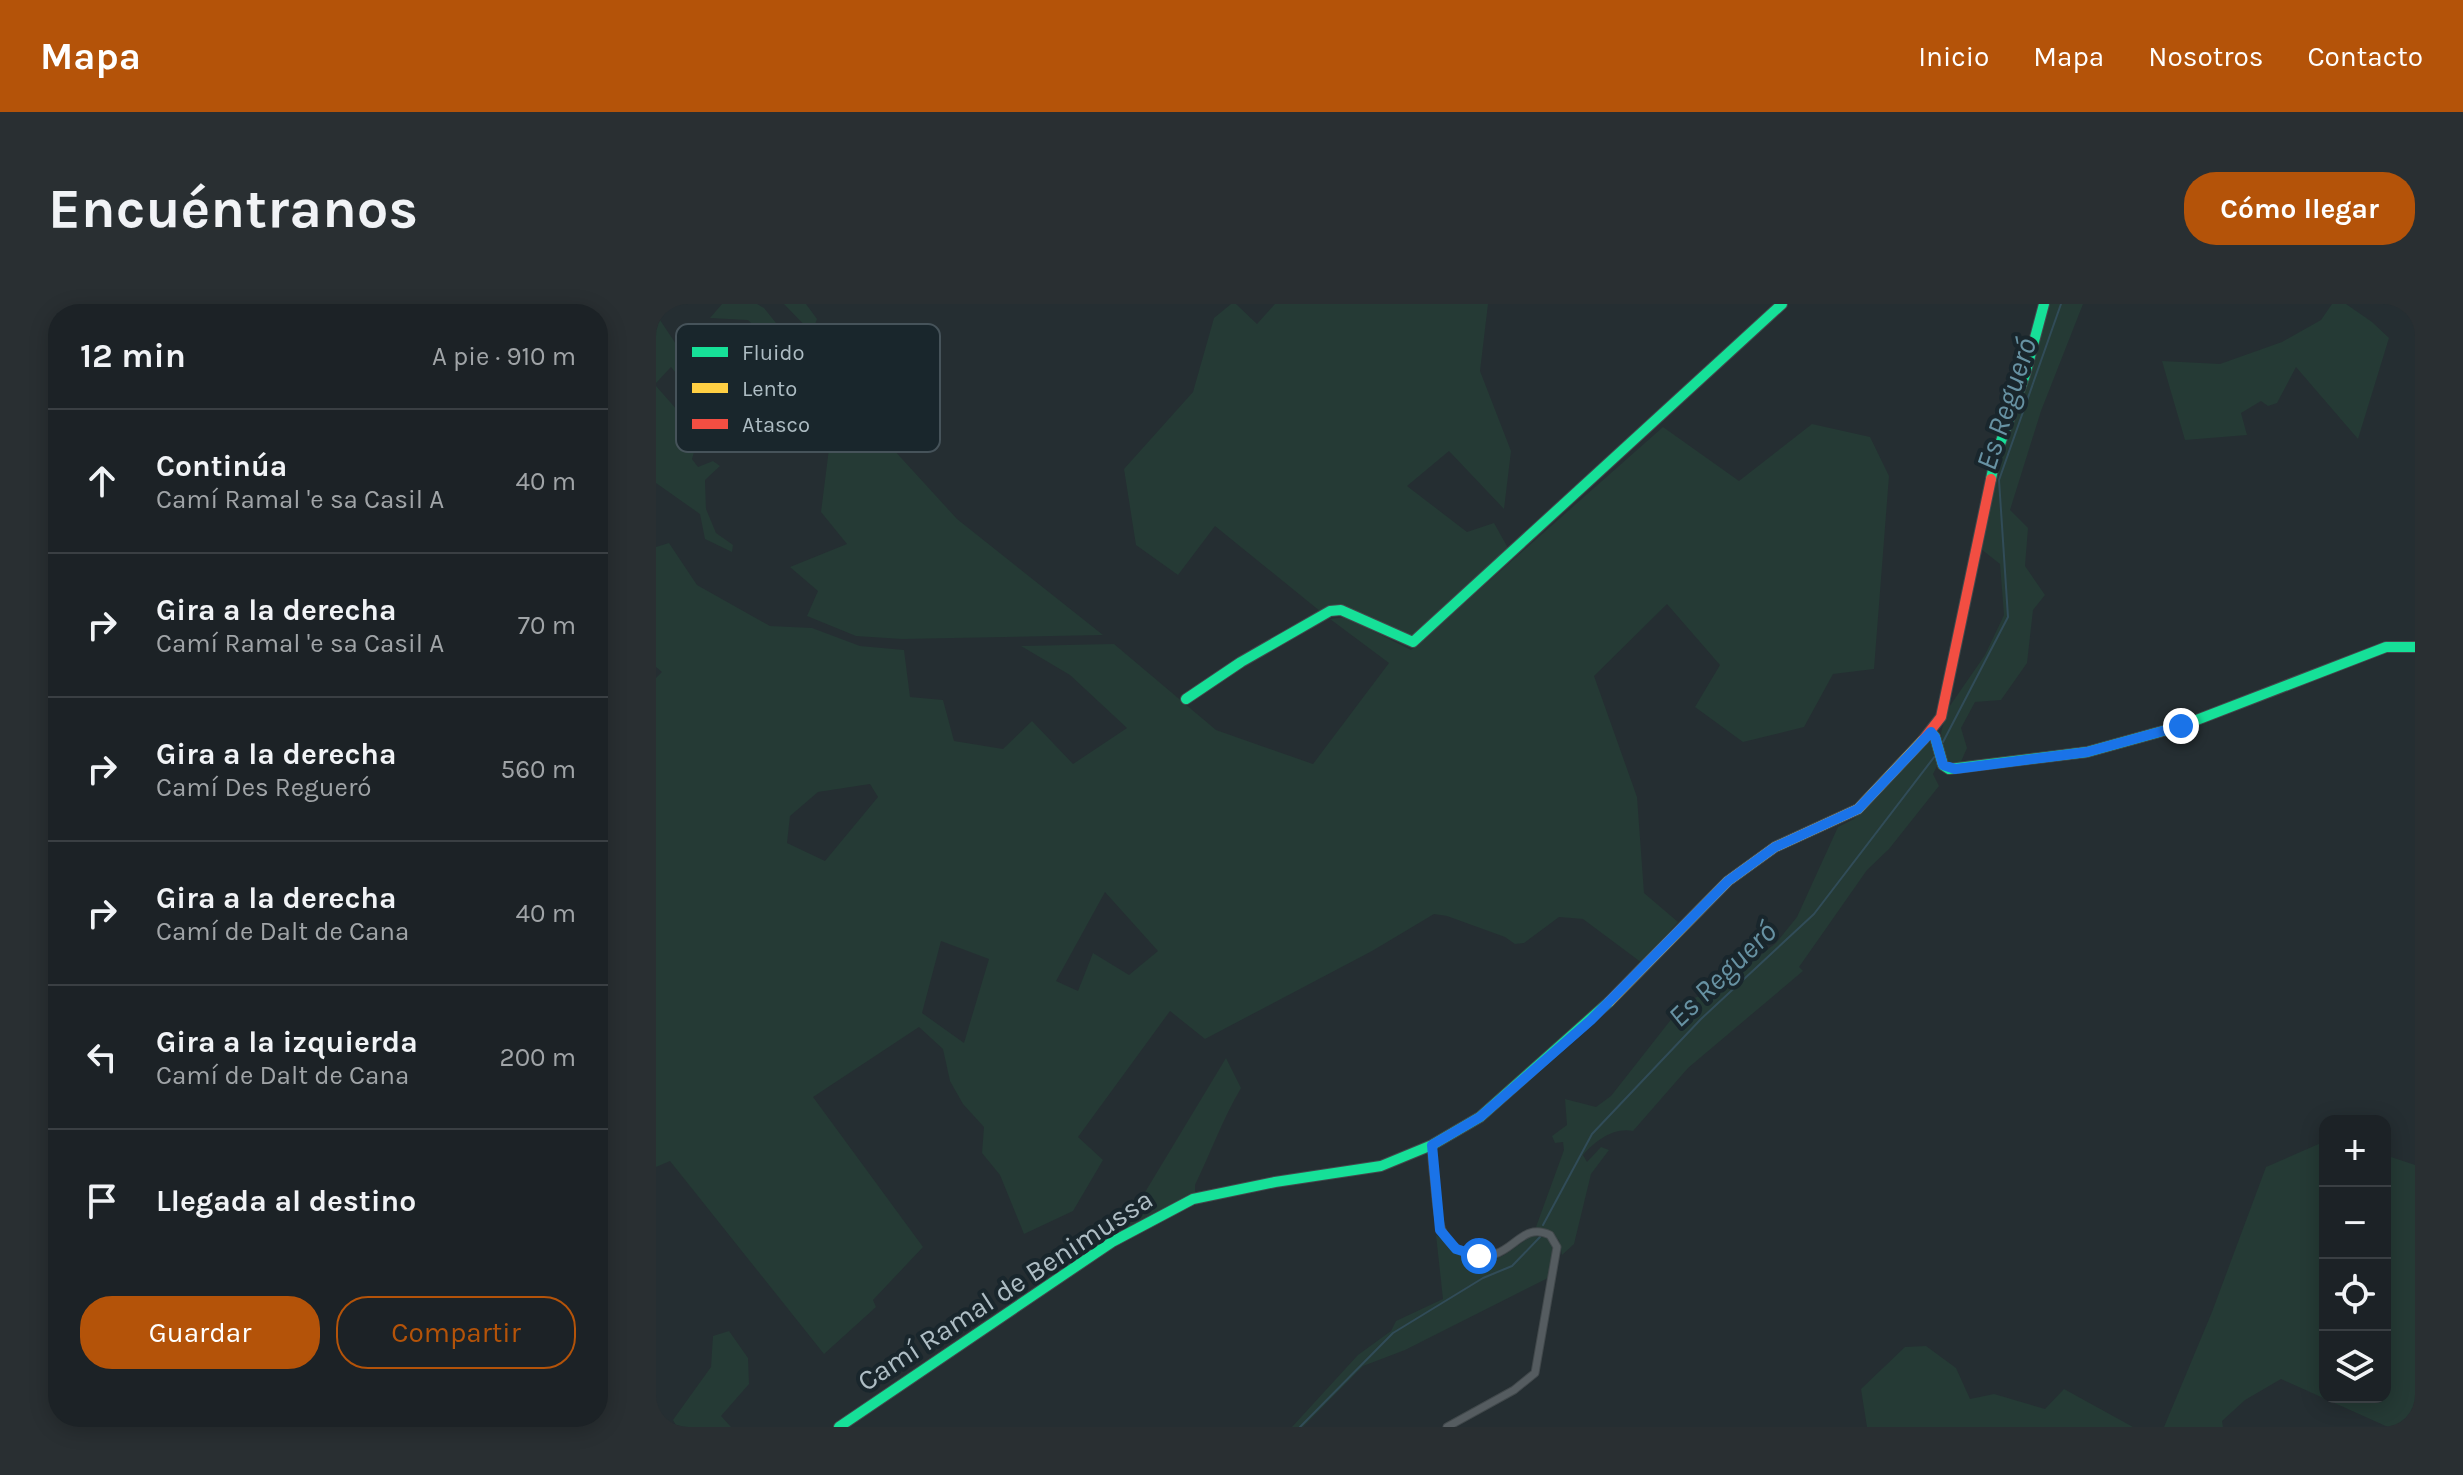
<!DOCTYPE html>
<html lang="es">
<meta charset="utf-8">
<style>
body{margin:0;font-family:Karla,sans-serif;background:#292f32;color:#f1f3f6}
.controls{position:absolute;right:24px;bottom:24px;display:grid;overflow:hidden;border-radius:16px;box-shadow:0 4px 20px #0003}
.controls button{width:72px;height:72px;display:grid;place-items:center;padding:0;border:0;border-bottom:2px solid #3a3f43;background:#1c2226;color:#f1f3f6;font:40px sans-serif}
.stop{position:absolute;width:24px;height:24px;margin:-18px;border:6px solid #1a73e8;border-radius:50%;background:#fff}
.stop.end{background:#1a73e8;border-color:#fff;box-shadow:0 2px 8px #0008}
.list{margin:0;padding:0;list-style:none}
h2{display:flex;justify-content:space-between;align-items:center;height:104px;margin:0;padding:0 32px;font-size:34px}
h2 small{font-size:26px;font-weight:400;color:#a0a4a7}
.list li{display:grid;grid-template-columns:52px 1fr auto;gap:24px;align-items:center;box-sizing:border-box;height:144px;padding:0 32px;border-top:2px solid #3a3f43}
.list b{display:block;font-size:30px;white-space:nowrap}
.list p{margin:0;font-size:26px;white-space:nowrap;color:#a0a4a7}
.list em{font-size:26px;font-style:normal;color:#a0a4a7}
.actions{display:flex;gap:16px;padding:24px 32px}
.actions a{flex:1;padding:18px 0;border:2px solid #b45309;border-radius:32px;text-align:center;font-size:28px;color:#b45309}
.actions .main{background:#b45309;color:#fff}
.icon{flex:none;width:44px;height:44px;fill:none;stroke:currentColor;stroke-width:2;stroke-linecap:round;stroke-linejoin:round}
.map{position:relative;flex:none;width:1759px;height:1123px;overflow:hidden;border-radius:32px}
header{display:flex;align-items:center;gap:48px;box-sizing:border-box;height:112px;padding:0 40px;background:#b45309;color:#fff}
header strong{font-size:38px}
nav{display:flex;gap:44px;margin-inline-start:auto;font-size:28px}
.intro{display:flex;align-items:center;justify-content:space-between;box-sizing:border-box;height:192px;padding:0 48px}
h1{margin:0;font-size:56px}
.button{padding:20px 36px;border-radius:32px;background:#b45309;color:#fff;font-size:28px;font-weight:700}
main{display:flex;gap:48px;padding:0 48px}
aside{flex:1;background:#1c2226;border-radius:32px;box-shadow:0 4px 20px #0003}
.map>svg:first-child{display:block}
.green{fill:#253a35;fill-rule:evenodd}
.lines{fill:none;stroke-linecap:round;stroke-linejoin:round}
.stream{stroke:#314c58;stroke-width:2}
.street-casing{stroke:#42494c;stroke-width:9}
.fast-casing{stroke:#42494c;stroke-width:12}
.slow-casing{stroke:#42494c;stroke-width:12}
.jam-casing{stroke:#42494c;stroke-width:12}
.street{stroke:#555c60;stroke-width:7}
.fast{stroke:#16e098;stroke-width:10}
.slow{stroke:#ffcf43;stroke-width:10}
.jam{stroke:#f24e42;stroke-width:10}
.route{stroke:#1a73e8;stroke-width:10}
.labels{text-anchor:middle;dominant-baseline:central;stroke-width:8;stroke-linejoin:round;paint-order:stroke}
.street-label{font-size:28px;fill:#aebdc4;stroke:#19262c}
.water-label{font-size:30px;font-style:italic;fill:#6792a3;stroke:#19262c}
.key{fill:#19262c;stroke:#46535a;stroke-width:2}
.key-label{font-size:22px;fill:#aebdc4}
</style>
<header>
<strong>Mapa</strong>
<nav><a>Inicio</a><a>Mapa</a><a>Nosotros</a><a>Contacto</a></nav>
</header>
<div class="intro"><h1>Encuéntranos</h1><a class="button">Cómo llegar</a></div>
<main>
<aside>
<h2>12 min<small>A pie · 910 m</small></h2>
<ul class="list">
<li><svg class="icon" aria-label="ahead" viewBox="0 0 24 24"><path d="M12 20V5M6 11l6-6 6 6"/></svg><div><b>Continúa</b><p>Camí Ramal 'e sa Casil A</p></div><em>40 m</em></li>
<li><svg class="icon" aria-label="right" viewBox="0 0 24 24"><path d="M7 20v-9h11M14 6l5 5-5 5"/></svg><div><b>Gira a la derecha</b><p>Camí Ramal 'e sa Casil A</p></div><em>70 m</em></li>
<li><svg class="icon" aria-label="right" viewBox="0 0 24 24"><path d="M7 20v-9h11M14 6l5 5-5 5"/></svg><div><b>Gira a la derecha</b><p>Camí Des Regueró</p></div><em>560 m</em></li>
<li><svg class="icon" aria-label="right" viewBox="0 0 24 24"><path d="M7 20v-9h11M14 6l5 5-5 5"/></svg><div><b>Gira a la derecha</b><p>Camí de Dalt de Cana</p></div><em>40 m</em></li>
<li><svg class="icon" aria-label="left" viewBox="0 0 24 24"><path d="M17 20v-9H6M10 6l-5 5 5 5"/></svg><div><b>Gira a la izquierda</b><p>Camí de Dalt de Cana</p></div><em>200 m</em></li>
<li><svg class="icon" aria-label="arrive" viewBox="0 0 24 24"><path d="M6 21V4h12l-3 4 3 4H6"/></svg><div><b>Llegada al destino</b></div></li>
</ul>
<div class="actions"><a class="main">Guardar</a><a>Compartir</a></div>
</aside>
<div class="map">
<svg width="1759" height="1123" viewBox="0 0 1759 1123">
<rect width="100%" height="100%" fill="#252e32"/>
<g class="green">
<polygon points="66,0 101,0 108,4 136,39 129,52 92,16 54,14"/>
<polygon points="128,0 150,0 161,15 156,29"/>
<polygon points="575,0 580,0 601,20 619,0 832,0 824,67 855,147 848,205 793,147 751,182 811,228 838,219 852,244 762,331 750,334 683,301 665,308 559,222 522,271 480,241 468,165 537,88 558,14"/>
<polygon points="1393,0 1427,0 1385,107 1354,206 1372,224 1369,262 1389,291 1377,306 1371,359 1345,396 1319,398 1305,424 1311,444 1304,460 1294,461 1289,457 1285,429 1291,406 1329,351 1348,311 1344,260 1325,245 1339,167"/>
<polygon points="1676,0 1690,0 1716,18 1733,34 1702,135 1640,63 1621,99 1612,102 1605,97 1585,109 1591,131 1529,136 1506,57 1564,60 1626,38 1665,16"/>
<polygon points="0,10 20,40 81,104 63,121 15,63 0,79"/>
<polygon points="0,82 37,124 41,138 36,155 42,163 57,157 64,162 49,176 50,205 60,229 77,241 76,248 49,235 44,210 0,179"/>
<path d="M1156 120 1214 133 1233 172 1218 365 1177 370 1148 423 1087 438 1039 403 1064 361 1011 300 938 372 981 493 988 589 1022 618 986 659 927 615 903 613 868 639 859 640 849 633 791 612 778 610 716 647 549 735 514 707 422 833 447 856 417 907 368 930 344 871 326 849 328 823 307 800 294 777 287 745 263 723 157 793 267 943 217 996 220 1003 168 1050 14 857 0 863V374L6 368 0 363V243L13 239 41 281 114 322 156 324 204 342 248 346 254 393 287 396 298 437 347 445 376 417 417 460 471 424 414 371 365 342 458 340 560 426 657 460 733 359 674 315 689 313 755 346 1007 123 1083 177ZM214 480 222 493 169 557 131 539 134 512 162 488ZM449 588 502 647 473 671 437 649 422 687 400 677ZM285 637 333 655 308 739 266 709Z"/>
<polygon points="175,129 199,143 237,145 301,215 447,331 246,335 200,332 151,312 162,287 134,263 191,240 165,208"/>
<path d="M1274 436 1282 460 1277 470 1283 482 1233 545 1211 566 1143 663 1147 667 1032 764 977 827C958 823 939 837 927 851L931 858 945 843 953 846 935 870 918 940 906 951 903 936 880 923 908 846 907 838 899 839 896 832 911 821 909 795 940 803 955 792 1028 699 1066 681 1120 639 1141 613 1182 523 1198 515Z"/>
<path d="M570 754 585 784C567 814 555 848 539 881V888L465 928Z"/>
<polygon points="1665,839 1669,839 1669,1093 1729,1093 1729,851 1759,861 1759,1123 1732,1123 1625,1075 1589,1096 1566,1117 1567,1123 1508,1123 1556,1008 1610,863"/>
<path d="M780 931C798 944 820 964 844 953 855 948 865 938 876 932L892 933C901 945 896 960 892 974L749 1046 707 1062 647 1123H636L702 1051 735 1027 740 1017 787 995Z"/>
<polygon points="73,1027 92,1054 93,1080 65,1112 75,1123 21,1123 17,1116 55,1063 57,1032"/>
<polygon points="1270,1042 1300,1064 1314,1095 1338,1090 1389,1105 1408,1085 1477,1123 1211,1123 1205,1085 1249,1043"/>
</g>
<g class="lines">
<g class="stream">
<polyline points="1287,438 1352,313 1343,176 1405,0"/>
<polyline points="887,921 936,830 1045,715 1158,610 1279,452"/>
<polyline points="644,1123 737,1029 827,974 856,962 884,933"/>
</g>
<defs>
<path id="street" d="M776 841C775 856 778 871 779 885 782 914 782 941 814 950 823 952 830 953 839 950 859 944 869 919 894 931L901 943 879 1069 858 1086 791 1123"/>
<g id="fast">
<polyline points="1335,175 1340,151 1369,71 1388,0"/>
<polyline points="530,395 585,358 674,307 685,306 757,338 1126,0"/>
<polyline points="1275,428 1279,433 1287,461 1293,465 1431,448 1525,422 1730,343 1759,343"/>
<polyline points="183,1123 456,938 537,895 619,878 725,862 776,841 824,813 953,698"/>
</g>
<polyline id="slow" points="953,698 1072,577 1119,543 1202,505 1267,436"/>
<polyline id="jam" points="1267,436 1285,413 1335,175"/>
</defs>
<use href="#street" class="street-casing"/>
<use href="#fast" class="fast-casing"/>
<use href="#slow" class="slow-casing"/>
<use href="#jam" class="jam-casing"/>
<use href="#street" class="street"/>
<use href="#fast" class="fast"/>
<use href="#slow" class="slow"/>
<use href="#jam" class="jam"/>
</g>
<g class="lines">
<polyline class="route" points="823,952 800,945 784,926 776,841 824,813 935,716 1072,577 1119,543 1202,505 1275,428 1279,433 1287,461 1299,465 1431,448 1525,422"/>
</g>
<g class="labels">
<g class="street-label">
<text transform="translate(349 986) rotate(-33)">Camí Ramal de Benimussa</text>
</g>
<g class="water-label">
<text transform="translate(1350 100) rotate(-72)">Es Regueró</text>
<text transform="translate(1066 670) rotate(-44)">Es Regueró</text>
</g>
</g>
<rect x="20" y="20" width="264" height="128" rx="12" class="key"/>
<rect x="36" y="43" width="36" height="10" fill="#16e098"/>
<rect x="36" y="79" width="36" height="10" fill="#ffcf43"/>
<rect x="36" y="115" width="36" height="10" fill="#f24e42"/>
<g class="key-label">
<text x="86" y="56">Fluido</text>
<text x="86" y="92">Lento</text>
<text x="86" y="128">Atasco</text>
</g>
</svg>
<div class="controls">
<button>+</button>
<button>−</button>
<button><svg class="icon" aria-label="locate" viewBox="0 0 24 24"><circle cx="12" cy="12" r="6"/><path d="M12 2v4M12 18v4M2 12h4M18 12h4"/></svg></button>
<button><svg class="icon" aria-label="layers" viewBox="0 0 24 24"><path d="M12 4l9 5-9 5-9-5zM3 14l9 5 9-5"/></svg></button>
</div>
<div class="stop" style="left:823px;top:952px"></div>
<div class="stop end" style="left:1525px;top:422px"></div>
</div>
</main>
